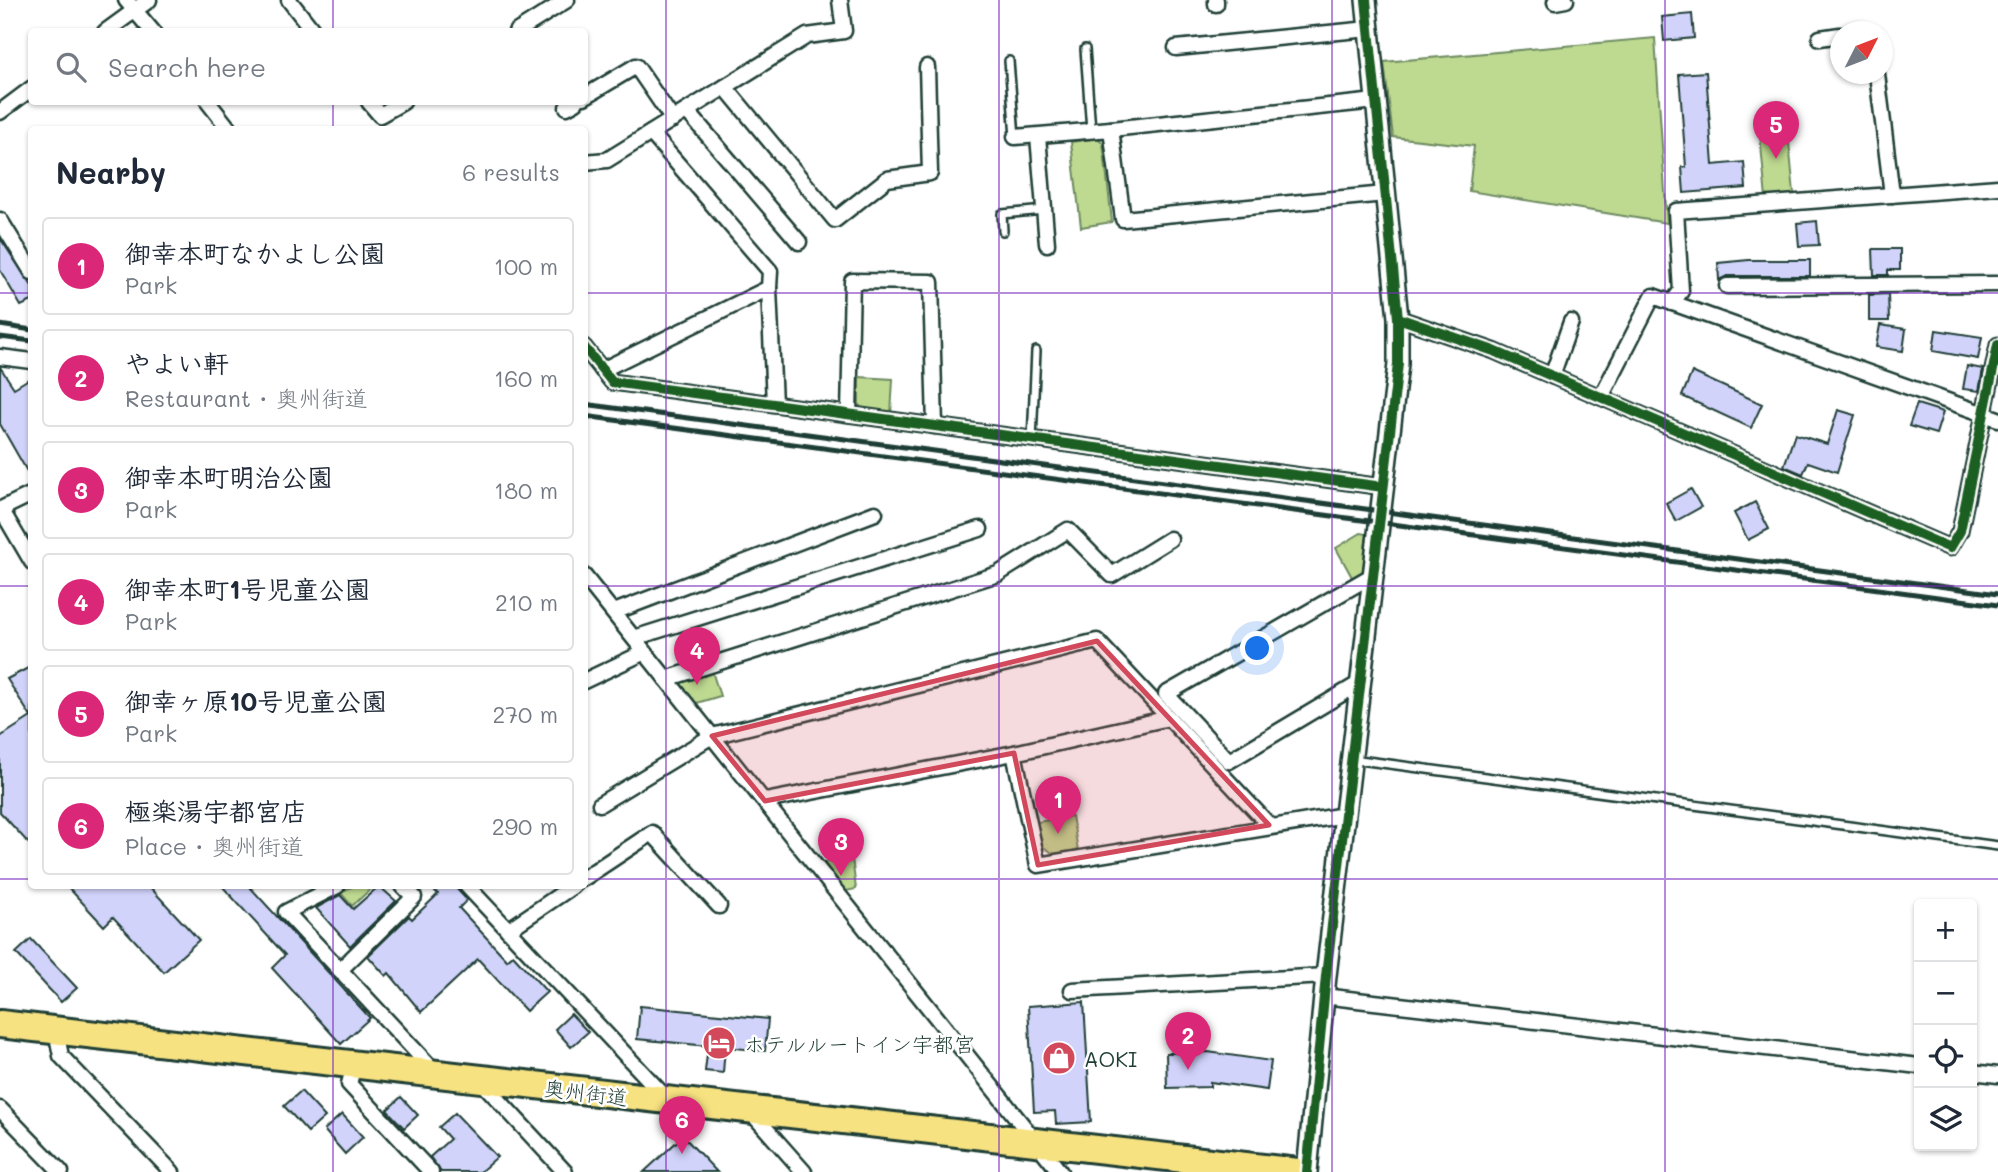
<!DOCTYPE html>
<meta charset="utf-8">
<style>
body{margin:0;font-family:Mali,"Klee One",sans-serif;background:#f2f2f3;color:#1f2937}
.controls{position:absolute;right:21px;bottom:21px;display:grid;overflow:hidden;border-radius:7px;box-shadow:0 2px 5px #0004}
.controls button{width:63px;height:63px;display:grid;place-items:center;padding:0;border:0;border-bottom:2px solid #e0e1e3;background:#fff;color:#1f2937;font:35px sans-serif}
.compass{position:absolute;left:1830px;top:21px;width:63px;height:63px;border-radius:50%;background:#fff;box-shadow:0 2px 5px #0004;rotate:48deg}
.you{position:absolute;left:1258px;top:649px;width:24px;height:24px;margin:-18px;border:5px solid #fff;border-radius:50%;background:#1a73e8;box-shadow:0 0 0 10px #1a73e833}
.badge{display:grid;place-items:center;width:46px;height:46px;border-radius:50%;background:#db2777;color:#fff;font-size:23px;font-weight:700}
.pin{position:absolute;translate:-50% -58px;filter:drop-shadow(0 2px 4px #0008)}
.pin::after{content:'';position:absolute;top:37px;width:24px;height:21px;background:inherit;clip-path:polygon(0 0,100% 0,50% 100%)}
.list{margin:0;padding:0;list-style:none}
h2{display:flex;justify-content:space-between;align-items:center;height:91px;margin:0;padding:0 28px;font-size:30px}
h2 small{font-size:23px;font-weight:400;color:#747a83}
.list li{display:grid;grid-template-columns:46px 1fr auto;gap:21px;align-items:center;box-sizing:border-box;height:98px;margin:0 14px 14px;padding:0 14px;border:2px solid #e0e1e3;border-radius:7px}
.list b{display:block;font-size:26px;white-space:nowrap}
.list p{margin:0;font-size:23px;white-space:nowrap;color:#747a83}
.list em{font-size:23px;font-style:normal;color:#747a83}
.icon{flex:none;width:38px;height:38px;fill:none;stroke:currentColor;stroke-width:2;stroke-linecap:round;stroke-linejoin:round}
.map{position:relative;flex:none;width:1998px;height:1172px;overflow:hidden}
.search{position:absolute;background:#fff;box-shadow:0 2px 5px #0004;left:28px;top:28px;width:560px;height:77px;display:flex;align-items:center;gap:18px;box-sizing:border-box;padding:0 24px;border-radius:7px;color:#747a83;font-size:26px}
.panel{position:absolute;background:#fff;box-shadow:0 2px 5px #0004;left:28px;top:126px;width:560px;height:763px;border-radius:7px}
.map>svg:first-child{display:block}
.green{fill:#bed990;stroke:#6e8b62;stroke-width:2}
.building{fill:#d1d3fb;stroke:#1f3d34;stroke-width:2}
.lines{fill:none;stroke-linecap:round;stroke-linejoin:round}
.lane-casing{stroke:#1f3d34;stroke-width:12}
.street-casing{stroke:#1f3d34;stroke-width:19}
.secondary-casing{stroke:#1f3d34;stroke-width:24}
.highway-casing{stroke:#1f3d34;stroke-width:32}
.lane{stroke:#fff;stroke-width:7}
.street{stroke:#fff;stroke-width:14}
.secondary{stroke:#fff;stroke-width:19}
.highway{stroke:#f7e281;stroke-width:26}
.rail{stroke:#1f3d34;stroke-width:5}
.cycleway-casing{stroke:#fff;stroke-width:15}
.cycleway{stroke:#1b5e20;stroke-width:10}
.marked{fill:#d1495b;fill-opacity:0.2;stroke:#d1495b;stroke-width:5;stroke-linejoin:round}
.grid{fill:none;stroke:#7b2cbf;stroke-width:2;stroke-opacity:0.55}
.labels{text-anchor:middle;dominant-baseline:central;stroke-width:5;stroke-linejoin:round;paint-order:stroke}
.poi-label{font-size:21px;fill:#1f3d34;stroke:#fff;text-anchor:start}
.street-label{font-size:21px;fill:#1f3d34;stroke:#fff}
</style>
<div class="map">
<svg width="1998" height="1172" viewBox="0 0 1998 1172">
<rect width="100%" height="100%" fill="#fff"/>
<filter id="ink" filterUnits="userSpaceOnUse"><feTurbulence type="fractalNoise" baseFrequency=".0143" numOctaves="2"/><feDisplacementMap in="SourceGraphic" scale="14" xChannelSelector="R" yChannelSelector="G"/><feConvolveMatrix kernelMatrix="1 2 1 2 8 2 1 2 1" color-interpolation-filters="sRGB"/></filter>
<g filter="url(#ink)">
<g class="green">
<polygon points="1655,38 1667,223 1469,191 1474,146 1393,137 1384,62"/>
<polygon points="1787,122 1794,193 1788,198 1766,199 1759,124"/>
<polygon points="1098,138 1103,143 1112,222 1081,227 1071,142"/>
<polygon points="859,377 893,379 891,415 866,413 859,405"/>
<polygon points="1361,533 1367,534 1363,572 1353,579 1336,548"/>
<polygon points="712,671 720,696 690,705 677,689 679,681"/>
<polygon points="1072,816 1078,850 1054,854 1042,846 1037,822"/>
<polygon points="852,858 856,889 841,892 818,863"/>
<polygon points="354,886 374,886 352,906 340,892"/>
</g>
<g class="building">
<polygon points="1692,14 1694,38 1664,41 1662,17"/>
<polygon points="1706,72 1713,165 1744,162 1746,188 1684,193 1682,167 1686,167 1679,74"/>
<polygon points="1817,221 1819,245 1799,246 1797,223"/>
<polygon points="0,238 32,286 32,301 21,306 0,270"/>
<polygon points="1873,249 1900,249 1900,270 1888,270 1888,275 1874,275"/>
<polygon points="1749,260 1810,260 1810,276 1727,276 1719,280 1718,263"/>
<polygon points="1888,294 1889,321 1869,321 1869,295"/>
<polygon points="1880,325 1906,329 1903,351 1876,347"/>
<polygon points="1936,330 1982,337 1978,359 1933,351"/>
<polygon points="1967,366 1983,369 1979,391 1963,389"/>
<polygon points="0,367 14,388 32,377 32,480 0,424"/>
<polygon points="1692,372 1762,404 1751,428 1682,396"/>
<polygon points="1917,404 1943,412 1936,434 1909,426"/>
<polygon points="1838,410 1855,415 1837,472 1808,462 1803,474 1784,466 1795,434 1827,444"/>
<polygon points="1691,489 1701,507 1676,521 1666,503"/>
<polygon points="1755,502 1769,529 1748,540 1734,513"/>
<polygon points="32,666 32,847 0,812 0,737 31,717 7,679"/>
<polygon points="67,886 149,886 199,940 164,972 113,917 104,926"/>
<polygon points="222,886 249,886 370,1018 341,1044 272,968 285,955"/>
<polygon points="379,886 396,901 350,946 316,908 340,895 353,909"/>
<polygon points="430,886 454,886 467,900 459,908 507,960 513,955 547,992 526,1011 478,959 421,1012 389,973 386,976 368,956 409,916 412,919 434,898 438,894"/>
<polygon points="31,939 77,988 61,1002 16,953"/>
<polygon points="1084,1002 1091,1122 1056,1124 1055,1111 1034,1112 1028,1006"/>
<polygon points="640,1006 768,1019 765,1051 725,1047 723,1073 705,1071 708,1046 637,1039"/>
<polygon points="571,1014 588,1032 571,1047 555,1029"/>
<polygon points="1208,1052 1271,1061 1267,1090 1210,1082 1210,1087 1167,1088 1166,1053"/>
<polygon points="301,1091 325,1117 308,1132 284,1106"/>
<polygon points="401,1097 418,1115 404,1128 387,1110"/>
<polygon points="455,1113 497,1157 480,1172 441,1172 430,1157 450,1139 439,1127"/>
<polygon points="342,1114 363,1137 345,1154 324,1130"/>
<polygon points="683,1136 717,1172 644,1172"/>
</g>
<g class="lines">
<defs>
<g id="lane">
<polyline points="1085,49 1091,130"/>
<polyline points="1009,61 1015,137"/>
<polyline points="1003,231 1002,214 1044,210"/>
<polyline points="1032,440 1036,351"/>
<polyline points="1352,759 1998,846"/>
</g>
<g id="street">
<polyline points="126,0 153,32"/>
<polyline points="289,0 314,32"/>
<polyline points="1216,0 1216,4"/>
<polyline points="1555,2 1566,0"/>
<polyline points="105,32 149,0"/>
<polyline points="516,32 567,0"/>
<polyline points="1820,38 1840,35"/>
<polyline points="1176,48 1369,29"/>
<polyline points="1877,74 1892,195"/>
<polyline points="725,87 835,220 887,179 930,173 927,67"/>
<polyline points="584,97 636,66 673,120"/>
<polyline points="208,102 230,130"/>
<polyline points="369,102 380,115 403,102"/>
<polyline points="567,107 576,102"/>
<polyline points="687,111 799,242"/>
<polyline points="0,112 32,88"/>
<polyline points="1111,129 1376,101"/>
<polyline points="1038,136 1047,244"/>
<polyline points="1015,137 1111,129 1123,219 1385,194"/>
<polyline points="584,162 607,160 807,36 844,31 840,0"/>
<polyline points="0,220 32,272"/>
<polyline points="1727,286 1998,284"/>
<polyline points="769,288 774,404"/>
<polyline points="1672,303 1681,291 1676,211 1998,187"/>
<polyline points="1398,318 1494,351 1950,548 1960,531 1998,345"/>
<polyline points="584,347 612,382 1383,487"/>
<polyline points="0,357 32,361"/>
<polyline points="602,370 769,288 770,271 651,133"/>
<polyline points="1552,376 1571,322"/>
<polyline points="1601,397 1653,296 1998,419"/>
<polyline points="849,414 852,281 931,282 935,426"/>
<polyline points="32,494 1,509 32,562"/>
<polyline points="584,576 1060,1172"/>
<polyline points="614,612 875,513"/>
<polyline points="634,638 980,529"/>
<polyline points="666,679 998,574 1068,530 1112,575 1170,539"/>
<polyline points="584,681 645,652"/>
<polyline points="1360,683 1229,761 1166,694 1373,575"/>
<polyline points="1014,753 1038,865 1345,815"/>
<polyline points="765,801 1014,753 1169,718"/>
<polyline points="600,804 712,736 1097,641 1269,825"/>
<polyline points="584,878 652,833 719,906"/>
<polyline points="337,886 286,912 436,1073"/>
<polyline points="467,886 667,1099"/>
<polyline points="508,930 573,886"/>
<polyline points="340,970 414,897 403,886"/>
<polyline points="1072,990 1326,976"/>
<polyline points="1323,996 1919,1066"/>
<polyline points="56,1031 61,1056 172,1172"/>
<polyline points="354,1065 349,1084 431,1172"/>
<polyline points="1972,1072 1998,1075"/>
<polyline points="481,1081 565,1172"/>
<polyline points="0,1109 61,1172"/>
<polyline points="751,1112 804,1172"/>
</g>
<polyline id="secondary" points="1307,1172 1326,976 1398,364 1398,318 1366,0"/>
<polyline id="highway" points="0,1024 1298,1172"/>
</defs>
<use href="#lane" class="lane-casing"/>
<use href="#street" class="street-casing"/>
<use href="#secondary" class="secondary-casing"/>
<use href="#highway" class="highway-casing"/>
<use href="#lane" class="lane"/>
<use href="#street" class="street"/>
<use href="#secondary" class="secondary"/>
<use href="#highway" class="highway"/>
<g class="rail">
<polyline points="0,325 32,330"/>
<polyline points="0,337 32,341"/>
<polyline points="584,404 1998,594"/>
<polyline points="584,416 1998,605"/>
</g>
<defs>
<g id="cycleway">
<polyline points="1398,318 1494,351 1950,548 1960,531 1998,345"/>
<polyline points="584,347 612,382 1383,487"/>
<polyline points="1307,1172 1326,976 1398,364 1398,318 1366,0"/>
</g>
</defs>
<use href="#cycleway" class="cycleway-casing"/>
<use href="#cycleway" class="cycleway"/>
</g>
</g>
<path class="marked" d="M1097 641 1269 825 1038 865 1014 753 765 801 712 736Z"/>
<path class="grid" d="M333 0V32M666 0V1172M999 0V1172M1332 0V1172M1665 0V1172M333 102V130M0 293H32M584 293H1998M0 586H32M584 586H1998M0 879H32M584 879H1998M333 886V1172"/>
<defs>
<symbol id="hotel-disc" viewBox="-11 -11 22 22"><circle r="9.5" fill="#d1495b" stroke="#fff"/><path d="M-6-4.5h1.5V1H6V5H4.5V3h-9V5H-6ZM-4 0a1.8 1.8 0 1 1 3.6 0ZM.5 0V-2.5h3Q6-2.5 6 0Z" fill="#fff"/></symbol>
<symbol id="shop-disc" viewBox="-11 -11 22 22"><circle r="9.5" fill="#d1495b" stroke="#fff"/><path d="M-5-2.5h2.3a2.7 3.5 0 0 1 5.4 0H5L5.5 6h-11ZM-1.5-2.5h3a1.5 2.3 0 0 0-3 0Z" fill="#fff"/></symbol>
</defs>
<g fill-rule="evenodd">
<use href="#hotel-disc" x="700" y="1024" width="38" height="38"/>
<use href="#shop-disc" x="1040" y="1039" width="38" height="38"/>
</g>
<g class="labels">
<g class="poi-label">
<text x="744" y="1043">ホテルルートイン宇都宮</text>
<text x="1084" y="1058">AOKI</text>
</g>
<g class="street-label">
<text transform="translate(586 1092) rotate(7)">奥州街道</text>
</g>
</g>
</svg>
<div class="controls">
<button>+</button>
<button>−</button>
<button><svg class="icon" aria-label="locate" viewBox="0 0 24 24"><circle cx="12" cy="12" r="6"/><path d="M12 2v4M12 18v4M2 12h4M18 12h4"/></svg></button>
<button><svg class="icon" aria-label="layers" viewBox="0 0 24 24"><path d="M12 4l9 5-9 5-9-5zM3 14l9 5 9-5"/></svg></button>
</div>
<svg class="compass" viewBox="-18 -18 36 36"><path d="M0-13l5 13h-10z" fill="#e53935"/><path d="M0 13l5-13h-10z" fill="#747a83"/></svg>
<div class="you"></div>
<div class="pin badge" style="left:1058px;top:834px">1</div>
<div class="pin badge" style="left:1188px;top:1070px">2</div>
<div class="pin badge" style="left:841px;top:876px">3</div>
<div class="pin badge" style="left:697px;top:685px">4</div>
<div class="pin badge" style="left:1776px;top:159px">5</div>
<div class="pin badge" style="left:682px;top:1154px">6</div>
<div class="search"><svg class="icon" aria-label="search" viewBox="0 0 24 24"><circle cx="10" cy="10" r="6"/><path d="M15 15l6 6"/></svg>Search here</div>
<section class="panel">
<h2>Nearby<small>6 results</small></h2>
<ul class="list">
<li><span class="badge">1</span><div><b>御幸本町なかよし公園</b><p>Park</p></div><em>100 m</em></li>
<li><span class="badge">2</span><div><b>やよい軒</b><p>Restaurant · 奥州街道</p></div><em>160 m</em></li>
<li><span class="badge">3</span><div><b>御幸本町明治公園</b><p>Park</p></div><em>180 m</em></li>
<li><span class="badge">4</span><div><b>御幸本町1号児童公園</b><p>Park</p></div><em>210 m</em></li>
<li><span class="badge">5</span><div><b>御幸ヶ原10号児童公園</b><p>Park</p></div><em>270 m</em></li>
<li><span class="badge">6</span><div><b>極楽湯宇都宮店</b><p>Place · 奥州街道</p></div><em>290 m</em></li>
</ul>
</section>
</div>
